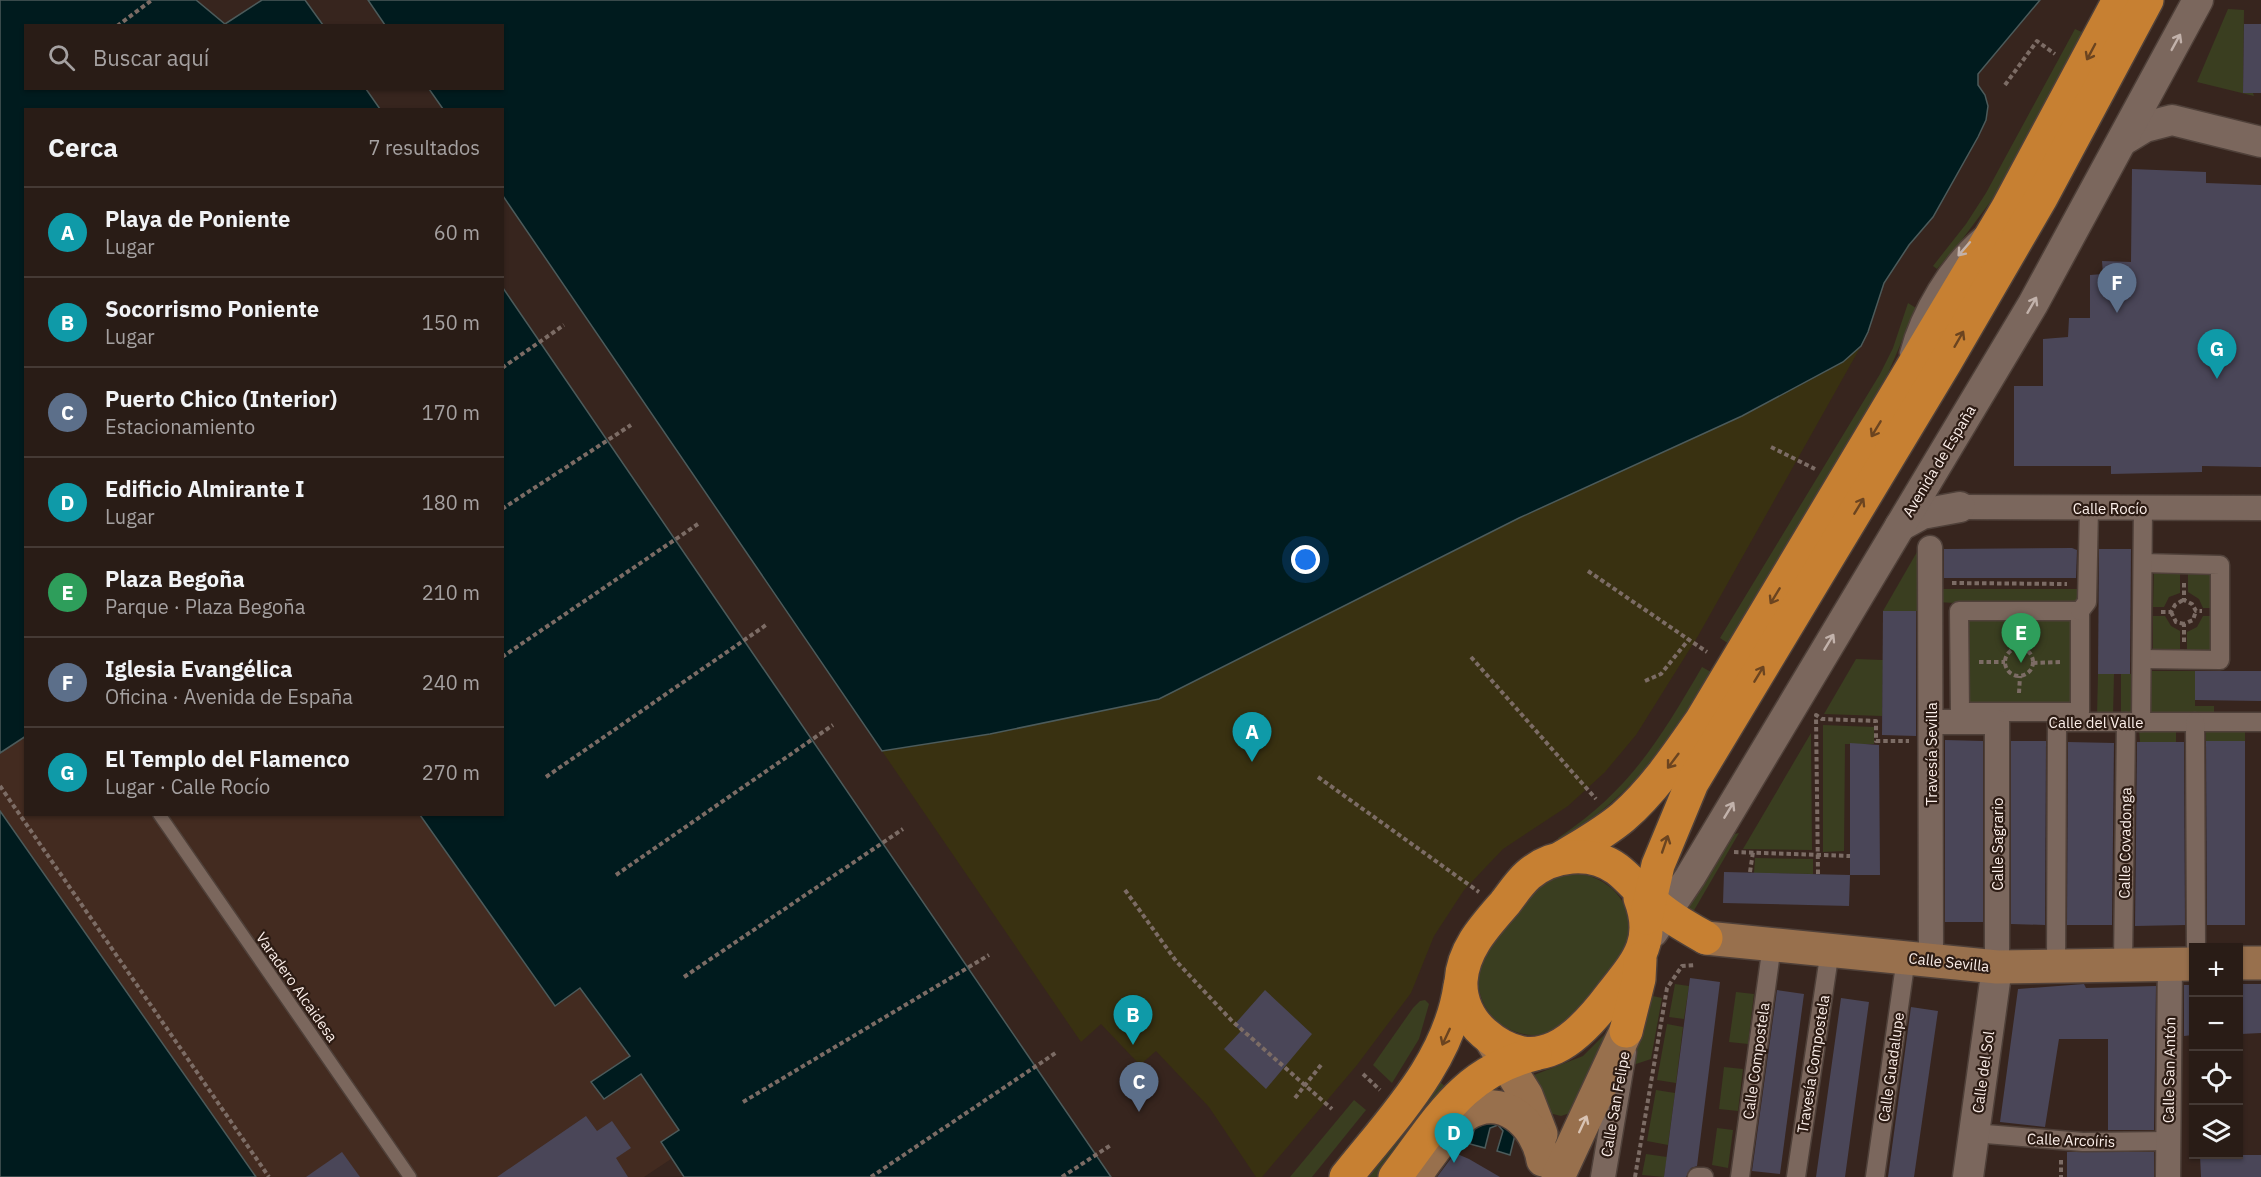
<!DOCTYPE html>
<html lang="es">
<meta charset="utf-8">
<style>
body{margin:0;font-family:"IBM Plex Sans",sans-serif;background:#352923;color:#f1f3f6}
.controls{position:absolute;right:18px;bottom:18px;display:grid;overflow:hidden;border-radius:0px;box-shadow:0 2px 4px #0004}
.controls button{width:54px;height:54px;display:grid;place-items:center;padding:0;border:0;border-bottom:2px solid #453a35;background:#291c16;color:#f1f3f6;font:30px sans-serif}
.you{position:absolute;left:1306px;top:560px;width:21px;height:21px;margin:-15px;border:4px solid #fff;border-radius:50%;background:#1a73e8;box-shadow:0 0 0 9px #1a73e833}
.badge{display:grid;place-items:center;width:39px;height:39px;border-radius:50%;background:#8c9099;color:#fff;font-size:20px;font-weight:700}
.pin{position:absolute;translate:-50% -50px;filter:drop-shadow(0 2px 3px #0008)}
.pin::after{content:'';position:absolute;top:32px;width:21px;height:18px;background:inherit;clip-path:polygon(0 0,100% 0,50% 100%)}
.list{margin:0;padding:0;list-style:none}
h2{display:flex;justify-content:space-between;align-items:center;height:78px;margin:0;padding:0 24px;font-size:26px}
h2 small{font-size:20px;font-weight:400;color:#a5a1a1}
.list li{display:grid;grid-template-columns:39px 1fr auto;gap:18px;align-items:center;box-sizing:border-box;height:90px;padding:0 24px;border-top:2px solid #453a35}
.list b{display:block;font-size:22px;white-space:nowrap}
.list p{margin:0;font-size:20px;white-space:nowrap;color:#a5a1a1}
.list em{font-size:20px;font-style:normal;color:#a5a1a1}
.icon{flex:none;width:33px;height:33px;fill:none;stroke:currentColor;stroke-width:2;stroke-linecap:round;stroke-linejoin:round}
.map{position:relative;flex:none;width:2261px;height:1177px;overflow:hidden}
.search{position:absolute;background:#291c16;box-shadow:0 2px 4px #0004;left:24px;top:24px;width:480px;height:66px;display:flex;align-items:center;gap:15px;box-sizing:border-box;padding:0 21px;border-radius:0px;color:#a5a1a1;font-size:22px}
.panel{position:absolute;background:#291c16;box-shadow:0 2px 4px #0004;left:24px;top:108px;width:480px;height:708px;border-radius:0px}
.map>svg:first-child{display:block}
.built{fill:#432b20}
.green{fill:#3a3e20}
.sand{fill:#393111}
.water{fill:#001b1e;stroke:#4c5b5b;stroke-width:1.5}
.building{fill:#4a4658}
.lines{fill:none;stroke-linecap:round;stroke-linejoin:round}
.service-casing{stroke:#4f4039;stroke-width:15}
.pedestrian-casing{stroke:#4f4039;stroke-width:21}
.minor-casing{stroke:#4f4039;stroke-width:27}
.tertiary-casing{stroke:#4f4039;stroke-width:33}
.secondary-casing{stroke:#4f4039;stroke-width:36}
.trunk-casing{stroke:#4f4039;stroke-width:36}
.path{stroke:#7c6c65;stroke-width:4;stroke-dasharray:4.5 3;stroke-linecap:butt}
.service{stroke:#7b675d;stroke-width:12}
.pedestrian{stroke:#7b675d;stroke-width:18}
.minor{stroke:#7b675d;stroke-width:24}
.tertiary{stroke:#7b675d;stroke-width:30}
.secondary{stroke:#98704d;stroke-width:33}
.trunk{stroke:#c78032;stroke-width:33}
.oneway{stroke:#c2b2ab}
.oneway2{stroke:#6b4420}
.oneway3{stroke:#d9c3b3}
.labels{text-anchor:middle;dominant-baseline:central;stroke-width:4.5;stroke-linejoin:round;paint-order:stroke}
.street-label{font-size:15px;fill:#fcefea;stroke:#2d1c14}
</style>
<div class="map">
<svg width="2261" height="1177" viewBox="0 0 2261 1177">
<rect width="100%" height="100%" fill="#37251e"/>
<polygon class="built" points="25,736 26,814 420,815 555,1005 580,988 631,1057 592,1082 641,1074 679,1130 661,1142 671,1159 644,1177 256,1177 0,811 0,753"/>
<g class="green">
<polygon points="2228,9 2244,10 2243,93 2253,93 2254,96 2197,82"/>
<polygon points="2075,29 2084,33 2000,189 1961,241 1937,269 1933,266 1966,224 1986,193"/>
<polygon points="1908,303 1916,308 1883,385 1729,644 1720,638 1880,374 1893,348"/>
<polygon points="1917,552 1920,553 1919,611 1883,611"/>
<polygon points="2154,567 2180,568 2180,593 2169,597 2164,607 2153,607"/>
<polygon points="2188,569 2214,570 2214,608 2203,608 2199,599 2188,592"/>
<polygon points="1938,589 2080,589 2087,722 1954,722 1954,603 1938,602"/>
<polygon points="2153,616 2165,616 2171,626 2180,631 2180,654 2153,654"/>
<polygon points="2203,616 2215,616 2215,654 2187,654 2187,632 2197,627"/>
<polygon points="1856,659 1883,660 1882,716 1824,714"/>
<path d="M1702 667 1711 672C1664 747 1637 793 1559 840L1558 838C1630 790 1660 739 1702 667Z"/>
<polygon points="2148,671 2195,671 2195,706 2214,706 2214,716 2148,716"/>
<polygon points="2098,674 2114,674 2113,716 2097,715"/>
<polygon points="2121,674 2136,674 2136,715 2121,714"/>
<polygon points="1823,725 1874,727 1874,744 1845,744 1844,851 1823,852"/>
<polygon points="2176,729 2176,742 2140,742 2139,730"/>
<rect x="2206" y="730" width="39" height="11"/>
<polygon points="1811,733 1812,850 1743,849"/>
<polygon points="1739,833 1689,919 1686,907 1718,838"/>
<polygon points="1755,858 1813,859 1813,874 1754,873"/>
<path d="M1570 873C1605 873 1635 901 1629 937 1625 959 1583 1010 1565 1024 1556 1031 1542 1036 1531 1035 1496 1033 1470 999 1481 965 1486 947 1533 891 1549 880 1555 876 1563 875 1570 873Z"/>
<polygon points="1675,984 1689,986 1684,1019 1669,1017"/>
<polygon points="1736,992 1754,994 1748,1044 1729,1042"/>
<polygon points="1648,995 1662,998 1651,1059 1633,1065"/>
<polygon points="1425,1000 1429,1004 1419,1039 1392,1083 1373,1065 1413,1008 1420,1001"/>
<polygon points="1617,1022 1570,1113 1561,1116 1549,1113 1532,1080 1534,1075 1583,1056"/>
<polygon points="1667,1024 1683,1027 1676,1083 1657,1080"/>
<polygon points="1724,1067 1743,1069 1738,1111 1719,1109"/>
<polygon points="1440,1082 1448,1089 1381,1177 1368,1177"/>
<polygon points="1656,1090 1675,1093 1668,1145 1647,1141"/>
<polygon points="1354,1100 1366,1110 1312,1177 1290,1177"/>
<polygon points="1717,1128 1733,1130 1728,1168 1712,1165"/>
<polygon points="1646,1154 1667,1157 1664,1177 1642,1175"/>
</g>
<polygon class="sand" points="1861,346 1698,636 1636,735 1605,772 1568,806 1503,849 1464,890 1434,936 1411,993 1357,1065 1262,1177 1256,1177 1209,1107 1156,1051 1140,1065 1101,1024 1081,1042 882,751 990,734 1159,699 1519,518 1742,416 1843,362"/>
<g class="water">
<polygon points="0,0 196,0 225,24 262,0 305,0 323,25 26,26 26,88 366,89 380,109 26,110 26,736 0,753"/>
<polygon points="368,0 2040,0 1978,74 1978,85 1985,95 1988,106 1986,120 1978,137 1933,217 1909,245 1884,283 1868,332 1861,346 1843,362 1742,416 1519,518 1159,699 990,734 882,751 503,196 502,110 443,109 429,89 502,88 502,26 385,25"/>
<polygon points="503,288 1111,1177 684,1177 661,1142 679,1130 641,1074 604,1099 591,1082 630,1056 580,988 555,1006 420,815 502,814"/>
<polygon points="0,811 256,1177 0,1177"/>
<polygon points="1477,1120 1492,1120 1516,1131 1510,1155 1497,1151 1503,1131 1498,1125 1490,1128 1485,1148 1470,1144"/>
</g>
<g class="building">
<polygon points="2244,24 2261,24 2261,93 2243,93"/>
<polygon points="2132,169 2206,172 2206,183 2261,185 2261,467 2202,466 2202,472 2111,474 2111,466 2014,466 2014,386 2043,386 2043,339 2068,337 2069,318 2090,318 2090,275 2103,274 2102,261 2131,262"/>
<polygon points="2072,548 2077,550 2076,578 1944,578 1944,549"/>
<polygon points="2099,549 2131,549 2130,674 2098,674"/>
<polygon points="1883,611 1916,611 1916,736 1882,735"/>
<polygon points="2195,671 2261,671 2261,701 2195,700"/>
<polygon points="1945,740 1983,741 1983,922 1945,922"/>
<polygon points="2011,741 2046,741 2045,925 2011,924"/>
<polygon points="2206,741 2245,741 2245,925 2207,925"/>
<polygon points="2068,742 2114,743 2112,925 2067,925"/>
<polygon points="2137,742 2184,742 2185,925 2135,926"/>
<polygon points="1850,743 1879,745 1880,875 1850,875 1849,906 1723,903 1724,872 1850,875"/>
<polygon points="1690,978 1720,982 1697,1166 1691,1168 1686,1177 1664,1177"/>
<polygon points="2084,984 2086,988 2156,986 2154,1130 2108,1130 2108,1039 2059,1039 2045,1127 2000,1122 2018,989"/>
<polygon points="2238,984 2261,984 2261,1033 2241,1034 2242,1025 2238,1025"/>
<polygon points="2184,985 2193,985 2193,1035 2184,1036"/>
<polygon points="1265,990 1312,1034 1266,1089 1224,1049 1241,1031 1234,1025"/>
<polygon points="1777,990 1804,994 1780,1174 1752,1171"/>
<polygon points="1841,998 1869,1002 1860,1067 1845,1177 1816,1177"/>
<polygon points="1911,1007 1938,1011 1914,1177 1888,1177"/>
<polygon points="586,1116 597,1131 612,1121 631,1148 616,1158 628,1177 497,1177"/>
<polygon points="342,1152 360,1177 306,1177"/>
<rect x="2067" y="1152" width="87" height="25"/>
<polygon points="1455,1153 1469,1159 1500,1177 1437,1177"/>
<polygon points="2200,1155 2261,1155 2261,1177 2201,1177"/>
</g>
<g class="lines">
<defs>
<g id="service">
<path d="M1906 353C1917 310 1946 262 1979 234"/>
<polyline points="159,814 410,1177"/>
</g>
<g id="pedestrian">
<polygon points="1959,611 2080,611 2080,712 1960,712"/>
<polyline points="2080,611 2087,602 2089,508"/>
<polyline points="2142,659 2220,660 2220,565 2143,563"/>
<polyline points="2065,722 2261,722"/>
<polyline points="2141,722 2143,508"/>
<polyline points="2195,722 2196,948"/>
<polyline points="2123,965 2126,722"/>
<polyline points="2056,967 2057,722"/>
<polyline points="1974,1133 2083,1142 2169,1141"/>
<polyline points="1697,1177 1704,1177"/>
<polyline points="1740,1177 1772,945"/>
<polyline points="1796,1177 1830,950"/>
<polyline points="1875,1177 1906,958"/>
</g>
<g id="minor">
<polyline points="1960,507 2261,508"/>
<polyline points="1930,548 1931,960"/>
<polyline points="1931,722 1997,722 1997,967"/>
<polyline points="1603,1177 1624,1052"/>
<polyline points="2168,1177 2170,964"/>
</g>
<g id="tertiary">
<polyline points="2122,141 2145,127 2172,120 2261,142"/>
<polyline points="1900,526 1922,514 1960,507"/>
<polyline points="1653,932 1690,877 2033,304 2198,0"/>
<polyline points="1968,1177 1997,967"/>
</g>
<g id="secondary">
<polyline points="1706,938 1997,967 2194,964"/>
<polyline points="2238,963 2261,963"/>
<polyline points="1492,1041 1526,1095 1541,1134"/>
<path d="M1414 1177C1428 1159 1447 1128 1465 1115 1502 1091 1537 1124 1543 1160"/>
<polyline points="1558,1177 1626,1031"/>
</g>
<g id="trunk">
<path d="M1561 858C1582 845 1604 833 1623 817 1654 790 1678 754 1701 721L2007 209 2119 0"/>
<path d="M1640 898C1657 942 1636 963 1611 995 1578 1039 1537 1079 1484 1033 1469 1020 1460 1001 1461 981 1463 949 1485 926 1505 903 1512 894 1519 883 1528 875 1552 854 1591 850 1617 869 1629 878 1638 890 1650 900 1667 916 1687 927 1706 938"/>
<polyline points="1646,918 1658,865 1692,783 1945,363 2041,198 2147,0"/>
<polyline points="1626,1031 1639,979 1640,959"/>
<path d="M1346 1177C1392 1119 1449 1062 1460 986"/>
<path d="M1395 1177C1438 1121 1462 1072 1535 1054"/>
</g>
</defs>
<use href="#service" class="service-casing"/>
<use href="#pedestrian" class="pedestrian-casing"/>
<use href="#minor" class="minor-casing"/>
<use href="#tertiary" class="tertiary-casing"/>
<use href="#secondary" class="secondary-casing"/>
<use href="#trunk" class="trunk-casing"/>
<g class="path">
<polyline points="117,26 152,0"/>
<polyline points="2005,85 2037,41 2055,54"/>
<polyline points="502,368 564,325"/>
<polyline points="1771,447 1815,469"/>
<polyline points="502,509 631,425"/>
<polyline points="1588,571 1707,652"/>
<polyline points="1952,583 2067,584"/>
<polyline points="2184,583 2184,600 2192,604 2196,611 2202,611"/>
<polyline points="2161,612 2171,612 2175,605 2183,600"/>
<polyline points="2171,612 2176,622 2184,624"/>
<polyline points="2184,642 2184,624 2193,620 2196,611"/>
<polyline points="2020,648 2020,631"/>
<circle cx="2019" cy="662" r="14"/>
<polyline points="502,657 698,524"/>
<polyline points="1471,657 1596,799"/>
<polyline points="1979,662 2005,662"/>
<polyline points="2033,663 2062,662"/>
<polyline points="1645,681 1661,674 1689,639"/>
<polyline points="2019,693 2020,676"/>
<polyline points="546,777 766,625"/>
<polyline points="1318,777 1479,892"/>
<polyline points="0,786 269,1177"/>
<polyline points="1734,852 1850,856"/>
<polyline points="1750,872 1753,852"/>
<polyline points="1818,874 1816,715 1822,719 1876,721 1876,741 1909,741"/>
<polyline points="616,875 833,725"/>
<polyline points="1125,890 1176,961 1232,1021 1332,1109"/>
<polyline points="684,977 903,829"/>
<polyline points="1363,1074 1380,1090"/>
<polyline points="1295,1098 1321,1065"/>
<polyline points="743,1102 989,955"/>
<polyline points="2061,1160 2061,1177"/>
<polyline points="871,1177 1057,1052"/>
<polyline points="1062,1177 1111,1145"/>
<polyline points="1635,1177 1667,988 1682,966 1696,965"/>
</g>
<use href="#service" class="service"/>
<use href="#pedestrian" class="pedestrian"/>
<use href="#minor" class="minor"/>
<use href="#tertiary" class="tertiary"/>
<use href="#secondary" class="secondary"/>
<use href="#trunk" class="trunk"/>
</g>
<defs><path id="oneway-shaft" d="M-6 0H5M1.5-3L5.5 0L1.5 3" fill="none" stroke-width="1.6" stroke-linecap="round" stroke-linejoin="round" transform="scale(1.5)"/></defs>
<g class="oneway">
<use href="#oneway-shaft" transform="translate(2176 42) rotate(-61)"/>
<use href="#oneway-shaft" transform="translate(1964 249) rotate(131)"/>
<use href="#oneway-shaft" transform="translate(2032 305) rotate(-60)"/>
<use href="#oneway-shaft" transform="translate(1829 642) rotate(-59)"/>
<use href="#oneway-shaft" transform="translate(1729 810) rotate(-59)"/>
</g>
<g class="oneway2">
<use href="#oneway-shaft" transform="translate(2091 52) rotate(118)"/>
<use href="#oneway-shaft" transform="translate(1959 339) rotate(-60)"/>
<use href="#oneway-shaft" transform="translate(1876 429) rotate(121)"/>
<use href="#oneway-shaft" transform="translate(1859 506) rotate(-59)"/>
<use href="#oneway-shaft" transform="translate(1775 596) rotate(121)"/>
<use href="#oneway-shaft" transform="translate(1759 674) rotate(-59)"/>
<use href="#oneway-shaft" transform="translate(1673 761) rotate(127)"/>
<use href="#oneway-shaft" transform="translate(1665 844) rotate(-71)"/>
<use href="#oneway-shaft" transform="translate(1446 1037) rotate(115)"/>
</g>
<use class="oneway3" href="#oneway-shaft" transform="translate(1583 1124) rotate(-65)"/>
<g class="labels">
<g class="street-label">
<text transform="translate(1939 461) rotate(-59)">Avenida de España</text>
<text x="2110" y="508">Calle Rocío</text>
<text x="2096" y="722">Calle del Valle</text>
<text transform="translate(1931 754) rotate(-90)">Travesía Sevilla</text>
<text transform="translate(2125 843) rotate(-89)">Calle Covadonga</text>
<text transform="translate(1997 844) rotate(-90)">Calle Sagrario</text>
<text transform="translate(1949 962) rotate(6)">Calle Sevilla</text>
<text transform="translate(297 987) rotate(55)">Varadero Alcaidesa</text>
<text transform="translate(1756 1061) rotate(-82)">Calle Compostela</text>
<text transform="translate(1813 1064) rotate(-81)">Travesía Compostela</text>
<text transform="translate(1891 1067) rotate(-82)">Calle Guadalupe</text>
<text transform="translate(2169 1070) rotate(-89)">Calle San Antón</text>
<text transform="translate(1983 1072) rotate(-82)">Calle del Sol</text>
<text transform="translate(1615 1104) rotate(-80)">Calle San Felipe</text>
<text transform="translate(2071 1140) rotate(2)">Calle Arcoíris</text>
</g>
</g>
</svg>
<div class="controls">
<button>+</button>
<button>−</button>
<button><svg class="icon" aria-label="locate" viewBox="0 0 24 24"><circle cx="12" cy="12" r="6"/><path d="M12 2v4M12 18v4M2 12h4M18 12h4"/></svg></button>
<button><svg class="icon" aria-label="layers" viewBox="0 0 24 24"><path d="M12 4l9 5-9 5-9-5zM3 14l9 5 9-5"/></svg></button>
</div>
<div class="you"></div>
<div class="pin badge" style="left:1252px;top:762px;background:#0f9aa8">A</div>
<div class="pin badge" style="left:1133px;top:1045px;background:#0f9aa8">B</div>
<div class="pin badge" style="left:1139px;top:1112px;background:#5c6f8a">C</div>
<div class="pin badge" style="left:1454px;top:1163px;background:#0f9aa8">D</div>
<div class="pin badge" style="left:2021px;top:663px;background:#2e9e5b">E</div>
<div class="pin badge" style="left:2117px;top:313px;background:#5c6f8a">F</div>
<div class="pin badge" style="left:2217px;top:379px;background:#0f9aa8">G</div>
<div class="search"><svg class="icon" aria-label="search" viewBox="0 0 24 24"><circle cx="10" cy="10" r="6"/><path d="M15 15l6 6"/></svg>Buscar aquí</div>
<section class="panel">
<h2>Cerca<small>7 resultados</small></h2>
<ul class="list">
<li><span class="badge" style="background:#0f9aa8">A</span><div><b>Playa de Poniente</b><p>Lugar</p></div><em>60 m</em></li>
<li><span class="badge" style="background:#0f9aa8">B</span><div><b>Socorrismo Poniente</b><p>Lugar</p></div><em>150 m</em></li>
<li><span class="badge" style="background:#5c6f8a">C</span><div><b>Puerto Chico (Interior)</b><p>Estacionamiento</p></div><em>170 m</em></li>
<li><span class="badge" style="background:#0f9aa8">D</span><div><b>Edificio Almirante I</b><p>Lugar</p></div><em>180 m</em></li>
<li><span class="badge" style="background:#2e9e5b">E</span><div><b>Plaza Begoña</b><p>Parque · Plaza Begoña</p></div><em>210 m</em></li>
<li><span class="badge" style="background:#5c6f8a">F</span><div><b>Iglesia Evangélica</b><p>Oficina · Avenida de España</p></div><em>240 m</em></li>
<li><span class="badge" style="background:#0f9aa8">G</span><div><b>El Templo del Flamenco</b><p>Lugar · Calle Rocío</p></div><em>270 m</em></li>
</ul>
</section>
</div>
